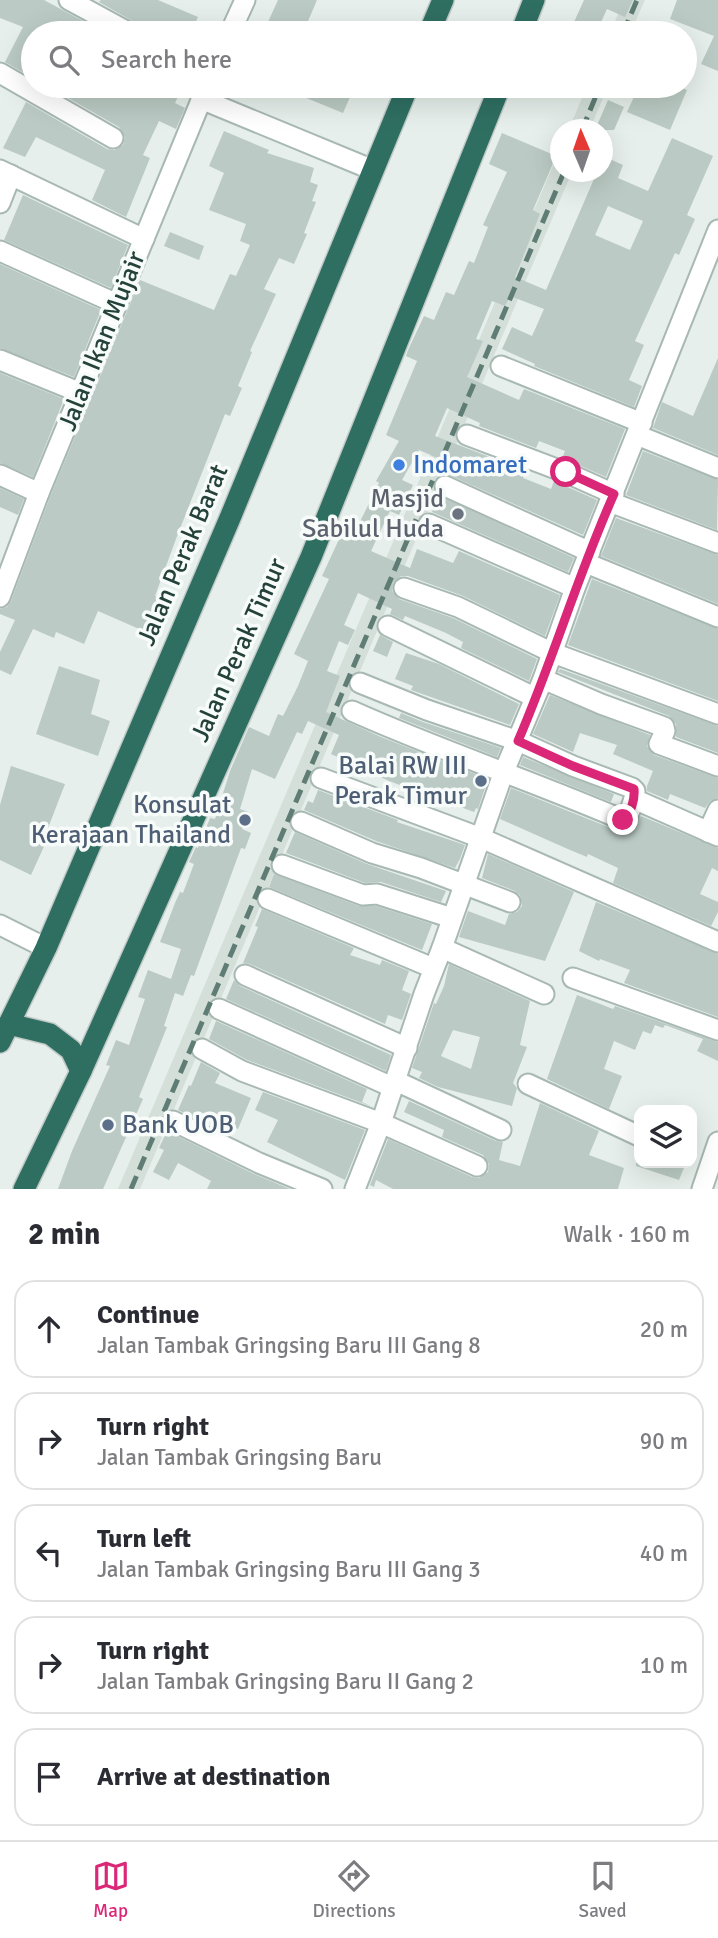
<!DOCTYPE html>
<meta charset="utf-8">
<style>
body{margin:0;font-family:Signika,sans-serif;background:#f7f7f7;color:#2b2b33}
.controls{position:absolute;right:21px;bottom:21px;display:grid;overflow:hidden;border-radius:14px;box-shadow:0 7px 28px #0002}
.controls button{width:63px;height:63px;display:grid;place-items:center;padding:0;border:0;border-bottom:2px solid #e1e1e2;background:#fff;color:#2b2b33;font:35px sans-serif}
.compass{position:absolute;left:550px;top:119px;width:63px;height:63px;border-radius:50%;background:#fff;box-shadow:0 7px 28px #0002;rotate:358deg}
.stop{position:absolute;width:21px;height:21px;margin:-16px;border:5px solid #db2777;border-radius:50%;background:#fff}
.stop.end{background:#db2777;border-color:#fff;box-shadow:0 2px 7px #0008}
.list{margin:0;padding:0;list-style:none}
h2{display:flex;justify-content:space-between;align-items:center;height:91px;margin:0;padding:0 28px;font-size:30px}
h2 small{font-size:23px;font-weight:400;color:#7c7c81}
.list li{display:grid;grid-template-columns:46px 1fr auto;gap:21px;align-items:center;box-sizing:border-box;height:98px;margin:0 14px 14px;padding:0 14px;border:2px solid #e1e1e2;border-radius:21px}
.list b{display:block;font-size:26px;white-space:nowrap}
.list p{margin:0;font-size:23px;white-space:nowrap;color:#7c7c81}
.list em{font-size:23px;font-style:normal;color:#7c7c81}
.icon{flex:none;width:38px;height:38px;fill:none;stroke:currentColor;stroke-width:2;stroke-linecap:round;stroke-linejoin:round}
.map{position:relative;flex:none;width:718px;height:1189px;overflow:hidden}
.search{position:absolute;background:#fff;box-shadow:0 7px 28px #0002;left:21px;right:21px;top:21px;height:77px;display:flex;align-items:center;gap:18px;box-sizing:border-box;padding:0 24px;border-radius:38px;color:#7c7c81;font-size:26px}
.sheet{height:651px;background:#fff}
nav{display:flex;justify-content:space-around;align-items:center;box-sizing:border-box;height:98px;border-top:2px solid #e1e1e2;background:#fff;font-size:19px;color:#7c7c81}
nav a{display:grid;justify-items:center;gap:4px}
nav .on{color:#db2777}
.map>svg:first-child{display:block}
.built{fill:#d4dfda}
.building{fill:#bbcac4;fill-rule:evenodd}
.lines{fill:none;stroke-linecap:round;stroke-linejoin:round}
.street-casing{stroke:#a8b8b2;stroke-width:23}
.highway-casing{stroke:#c2cac8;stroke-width:24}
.street{stroke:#fff;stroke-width:19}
.highway{stroke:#2f6f62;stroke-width:21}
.rail{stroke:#5f7d75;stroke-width:5;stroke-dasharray:14 7;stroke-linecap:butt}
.route{stroke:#db2777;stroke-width:9}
.shop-dot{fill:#3f7fe0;stroke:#f7fbf9;stroke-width:2.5}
.worship-dot{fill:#6b7280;stroke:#f7fbf9;stroke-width:2.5}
.service-dot{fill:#5c6f8a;stroke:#f7fbf9;stroke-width:2.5}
.labels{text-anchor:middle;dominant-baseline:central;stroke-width:7;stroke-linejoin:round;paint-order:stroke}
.street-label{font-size:26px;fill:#24423a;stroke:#f7fbf9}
.shop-label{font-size:26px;fill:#366cbe;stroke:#f7fbf9;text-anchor:start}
.worship-label{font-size:26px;fill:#5b616d;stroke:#f7fbf9;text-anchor:end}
.service-label{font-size:26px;fill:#4e5e75;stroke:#f7fbf9;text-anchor:end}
</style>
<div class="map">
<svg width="718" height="1189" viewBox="0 0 718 1189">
<rect width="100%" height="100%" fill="#e6efeb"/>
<g class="built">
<polygon points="624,0 645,0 630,33 610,33"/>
<polygon points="587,86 608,86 590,129 569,129"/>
<polygon points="560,149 560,172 572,172 140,1189 118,1189"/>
</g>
<g class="building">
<polygon points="0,0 44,0 105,33 33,33 33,78 5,62 23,27 0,18"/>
<polygon points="101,0 158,0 198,17 191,33 142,33 136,23 99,2"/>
<polygon points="278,0 317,0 303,33 263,33"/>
<polygon points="584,0 633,0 625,17 607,9 596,33 569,33"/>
<polygon points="677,0 718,0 718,71 701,64 714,36 670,19"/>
<polygon points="47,86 183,86 175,103 185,108 176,129 159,121 143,155 150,158 126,217 92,200 105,170 36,137 25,157 3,148 26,102 107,149 114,150 123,145 125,137 119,127"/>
<polygon points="277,86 355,86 343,113"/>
<polygon points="639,86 677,86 687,90 670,130 627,112"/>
<polygon points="608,100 624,107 614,130 595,130"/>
<polygon points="224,131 269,150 267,153 314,168 310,182 318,185 312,201 316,202 304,233 307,234 294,264 279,258 264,289 276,294 250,351 252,352 238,386 242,388 230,416 225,414 176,539 155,596 161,599 146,632 98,611 84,644 56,632 54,638 33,629 11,675 0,670 0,652 15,620 0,614 0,609 7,607 11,601 50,497 140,280 214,310 230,274 236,276 250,245 240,241 246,224 209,210 224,173 209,166"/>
<path d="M502 133 554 155V161L533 210 540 214 515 277 546 290 597 172H603V156L623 165 618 178 648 191 672 138 713 156 687 215 695 219 679 255 675 253 635 341 644 345 629 380 642 386 634 407 534 366 535 364 502 349 512 327 532 336 544 309 510 296 505 306 492 301 476 339 483 341 467 377 519 400 524 389 625 429 606 477 562 458 565 451 539 441 536 448 479 426 480 423 447 408 435 436 526 471 523 478 551 489 554 481 597 500 583 535 447 474 452 464 419 450 402 480 413 485 399 515 390 511 371 551 410 568 417 549 453 563 459 551 560 595 545 636 463 596 408 576H401L393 583 392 591 399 599 453 618 537 659 529 681 461 648 463 642 446 633 405 616 403 620 390 614 392 609 358 593 344 625 355 630 348 645 339 641 327 671 340 676 326 712 381 737 488 779 478 809 476 808 474 812 389 781 331 754 339 735 308 721 302 734 297 732 275 779 252 769 240 809 248 812 242 829 251 833 245 849 241 848 194 976 191 975 183 996 175 993 164 1026 167 1027 139 1097 143 1099 103 1189H58L72 1151 110 1066 106 1065 116 1040 129 1045 145 999 138 997 148 970 171 979 181 949 160 942 175 903 180 892 183 893 194 864 189 862 196 847 198 848 210 818 215 819 230 771 249 727 269 736 278 714 283 716 298 686 308 661 294 654 329 579 322 576 341 535 351 540 379 483 376 481 399 441 386 435 417 361 406 356 408 350 424 316 434 320 446 292 454 295 469 261 474 263 488 227 483 225 507 172 489 164ZM608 206 643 221 630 250 595 235Z"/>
<polygon points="23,195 128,245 111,288 4,240"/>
<polygon points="170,232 204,246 199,260 164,246"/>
<polygon points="0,264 101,310 74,377 0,348"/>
<polygon points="718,358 718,455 653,428 662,402 693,416"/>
<polygon points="0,373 64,399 33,477 0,463"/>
<polygon points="643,451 718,480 717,530 626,495"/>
<polygon points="0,488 24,499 18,515 0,507"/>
<polygon points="438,495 574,558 568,572 432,512"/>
<polygon points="616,518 718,555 718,604 601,556"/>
<polygon points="592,579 718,629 718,701 568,645"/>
<polygon points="380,635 393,642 387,657 373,651"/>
<polygon points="406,653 439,664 519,704 510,725 411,690 413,686 395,679"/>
<polygon points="59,666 100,680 91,714 110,721 98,756 36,734"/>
<polygon points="560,669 718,726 718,753 676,737 676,724 669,716 558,672"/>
<polygon points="550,695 650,735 647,746 654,755 718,778 718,798 710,801 705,808 670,794 668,800 647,791 647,786 653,771 613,754 617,745 580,733 573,752 533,734"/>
<polygon points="401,713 423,722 501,748 497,757 399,718"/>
<polygon points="523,757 614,794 611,802 520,765"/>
<polygon points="11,766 65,784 43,841 46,842 31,875 0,860 0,805"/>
<polygon points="511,788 618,831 631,830 641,816 718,848 718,871 712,868 700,894 718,902 718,912 711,926 613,883 618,868 588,854 587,857 570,850 500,819"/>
<polygon points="318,790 398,820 397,822 465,845 460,859 455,868 376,841 304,810 308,801 313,803"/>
<polygon points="295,832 367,864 446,891 441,902 381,882 365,883 286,853"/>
<polygon points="488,854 574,892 545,961 459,937 468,911 505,925 509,914 517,912 522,906 520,895 515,891 482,878"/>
<polygon points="274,874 359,906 376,906 432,924 422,950 269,887"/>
<polygon points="596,902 718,954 718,1017 624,983 630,970 600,959 599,961 579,951"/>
<polygon points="262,909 354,948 350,955 380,965 382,960 409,971 402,990 411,994 402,1020 388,1015 385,1024 250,964 243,963 258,927 255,926"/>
<path d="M449 964 530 1001 520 1045 527 1047 513 1083 517 1088 512 1106 438 1087 419 1078 422 1072 412 1068 434 1003 436 1004 444 986ZM453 1030 480 1037 471 1069 441 1056Z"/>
<polygon points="234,980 240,986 391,1055 386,1071 226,999"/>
<polygon points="577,995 613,1009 615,1006 718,1042 718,1061 697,1051 703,1039 665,1025 663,1028 655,1025 651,1034 643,1031 635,1050 614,1041 604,1069 622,1076 609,1109 547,1079"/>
<polygon points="216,1021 367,1089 362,1102 373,1107 247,1060 209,1039"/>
<polygon points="201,1062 220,1073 215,1083 251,1098 238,1129 200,1112 196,1119 178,1110 189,1085 191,1086"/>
<polygon points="263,1092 365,1130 345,1180 267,1142 278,1120 255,1110"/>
<polygon points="409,1101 496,1141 503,1142 499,1160 520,1166 540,1103 599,1131 589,1155 624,1168 618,1189 393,1189 376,1180 374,1187 370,1185 388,1139 472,1177 479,1178 488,1172 489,1164 483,1155 442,1137 444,1130 404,1112"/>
<polygon points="167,1131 254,1174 290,1189 207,1189 211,1181 178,1163 169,1180 153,1172 164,1150 159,1148"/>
<polygon points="636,1163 686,1163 679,1180 636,1166"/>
</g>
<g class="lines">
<defs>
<g id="street">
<polyline points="69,0 130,33"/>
<polyline points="230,33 245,0"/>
<polyline points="0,73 113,138"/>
<polyline points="201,99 373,170"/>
<polyline points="0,170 144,239"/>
<polyline points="0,203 11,175"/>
<polyline points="0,251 117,304"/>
<polyline points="0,360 81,393"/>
<polyline points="501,366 642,423"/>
<polyline points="467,435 567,473 614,494"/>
<polyline points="637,435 718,468"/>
<polyline points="0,475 39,493"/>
<polyline points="445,486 590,552"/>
<polyline points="610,502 718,543"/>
<polyline points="429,524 575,588"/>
<polyline points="586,563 718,617"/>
<polyline points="404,588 458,607 553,653 718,714"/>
<polyline points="0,597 39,493 207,86"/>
<polyline points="388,626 534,697"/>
<polyline points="543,679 601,704 664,727 665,731 659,744 718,766"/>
<polyline points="360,683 427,710 518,741 573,766 632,788 635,791 634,799 718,836"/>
<path d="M352 711C441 751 533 781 623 820L628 816 634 799"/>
<polyline points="321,778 481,838 718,942"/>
<polyline points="301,822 372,853 421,868 510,902"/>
<polyline points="708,832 718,810"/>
<polyline points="282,865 363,895 377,894 452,918"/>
<polyline points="268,899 433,968"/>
<polyline points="0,925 46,948"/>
<polyline points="442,948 544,994"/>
<polyline points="245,975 407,1048"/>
<polyline points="573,978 718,1030"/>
<polyline points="219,1009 392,1087"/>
<polyline points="202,1049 242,1071 381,1123 477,1166"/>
<polyline points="396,1081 501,1130"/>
<polyline points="528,1084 639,1136"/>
<polyline points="173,1121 259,1163 322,1189"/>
<polyline points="355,1189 381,1123 424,994 442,948 503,774 543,679 575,588 718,230"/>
<polyline points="702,1189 718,1142"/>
</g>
<g id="highway">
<polyline points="429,33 443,0"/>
<polyline points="521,33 534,0"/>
<polyline points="9,1024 50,1034 71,1050 81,1071"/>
<polyline points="0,1042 46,948 230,518 408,86"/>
<polyline points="24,1189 81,1071 311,557 500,86"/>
</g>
</defs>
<use href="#street" class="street-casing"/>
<use href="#highway" class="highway-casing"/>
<use href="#street" class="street"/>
<use href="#highway" class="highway"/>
<g class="rail">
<polyline points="623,33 637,0"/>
<polyline points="582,130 600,86"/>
<polyline points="131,1189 564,172"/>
</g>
</g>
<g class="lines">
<path class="route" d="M566 472 614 494C578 574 553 660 518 741L573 766 634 789C635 799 631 814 623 820"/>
</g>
<circle class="shop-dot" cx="399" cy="465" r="7"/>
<circle class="worship-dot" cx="458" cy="514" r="7"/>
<g class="service-dot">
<circle cx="481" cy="781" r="7"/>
<circle cx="245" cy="820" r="7"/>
<circle cx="108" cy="1125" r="7"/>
</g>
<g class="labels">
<g class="street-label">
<text transform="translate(102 341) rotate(-68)">Jalan Ikan Mujair</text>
<text transform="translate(183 555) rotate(-67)">Jalan Perak Barat</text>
<text transform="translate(239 650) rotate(-66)">Jalan Perak Timur</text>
</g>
<g class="shop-label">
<text x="413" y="465">Indomaret</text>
</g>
<g class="worship-label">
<text x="444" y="499">Masjid<tspan x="444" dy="30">Sabilul Huda</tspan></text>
</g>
<g class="service-label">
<text x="467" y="766">Balai RW III<tspan x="467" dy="30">Perak Timur</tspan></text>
<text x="231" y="805">Konsulat<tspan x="231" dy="30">Kerajaan Thailand</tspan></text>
<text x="122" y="1125" text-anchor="start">Bank UOB</text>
</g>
</g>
</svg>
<div class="controls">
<button><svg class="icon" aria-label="layers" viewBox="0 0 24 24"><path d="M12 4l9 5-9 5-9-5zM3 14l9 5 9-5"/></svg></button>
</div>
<svg class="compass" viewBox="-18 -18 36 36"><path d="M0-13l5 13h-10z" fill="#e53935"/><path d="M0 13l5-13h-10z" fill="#7c7c81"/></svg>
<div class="stop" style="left:566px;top:472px"></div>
<div class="stop end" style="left:623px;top:820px"></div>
<div class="search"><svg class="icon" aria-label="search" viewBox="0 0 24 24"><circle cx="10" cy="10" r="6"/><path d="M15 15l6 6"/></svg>Search here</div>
</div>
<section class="sheet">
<h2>2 min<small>Walk · 160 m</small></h2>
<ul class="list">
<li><svg class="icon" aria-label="ahead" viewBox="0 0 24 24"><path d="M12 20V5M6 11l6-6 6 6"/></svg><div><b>Continue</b><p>Jalan Tambak Gringsing Baru III Gang 8</p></div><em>20 m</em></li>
<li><svg class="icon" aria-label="right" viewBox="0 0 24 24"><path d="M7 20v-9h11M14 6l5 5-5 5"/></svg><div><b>Turn right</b><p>Jalan Tambak Gringsing Baru</p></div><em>90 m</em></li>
<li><svg class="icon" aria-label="left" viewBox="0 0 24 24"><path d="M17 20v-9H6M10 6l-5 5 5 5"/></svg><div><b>Turn left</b><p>Jalan Tambak Gringsing Baru III Gang 3</p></div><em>40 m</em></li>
<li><svg class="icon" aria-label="right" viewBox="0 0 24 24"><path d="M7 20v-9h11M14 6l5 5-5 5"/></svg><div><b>Turn right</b><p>Jalan Tambak Gringsing Baru II Gang 2</p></div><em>10 m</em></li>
<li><svg class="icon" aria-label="arrive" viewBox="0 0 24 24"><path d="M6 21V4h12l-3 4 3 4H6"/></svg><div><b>Arrive at destination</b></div></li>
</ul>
</section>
<nav>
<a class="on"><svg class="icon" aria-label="map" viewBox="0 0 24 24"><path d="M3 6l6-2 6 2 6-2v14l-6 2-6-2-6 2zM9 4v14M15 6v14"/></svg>Map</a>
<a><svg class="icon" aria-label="directions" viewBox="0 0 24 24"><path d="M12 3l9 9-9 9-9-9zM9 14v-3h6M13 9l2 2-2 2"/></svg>Directions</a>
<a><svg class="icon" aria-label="saved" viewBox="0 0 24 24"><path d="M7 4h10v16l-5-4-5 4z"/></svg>Saved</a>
</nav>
